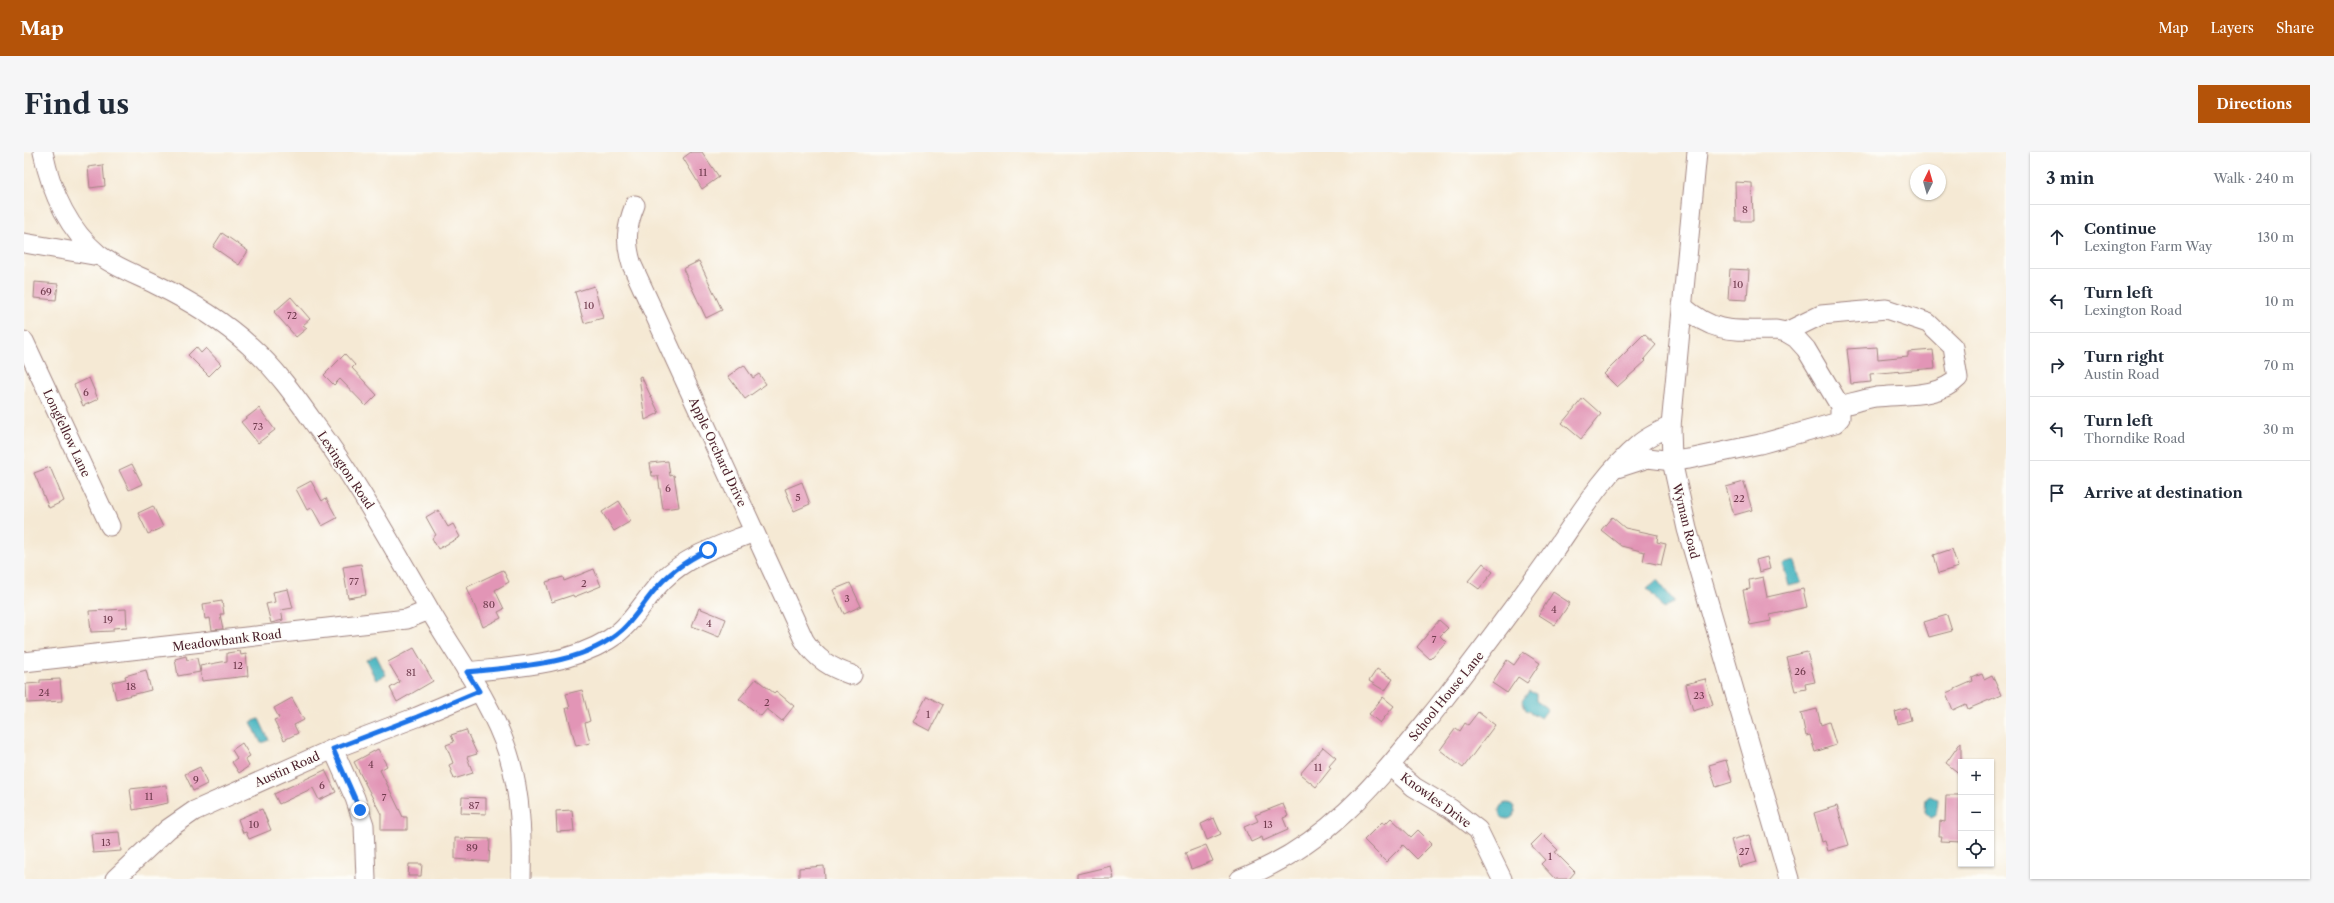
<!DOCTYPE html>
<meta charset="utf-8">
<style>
body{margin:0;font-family:"Libre Caslon Text",serif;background:#f6f6f7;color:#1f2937}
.controls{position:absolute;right:12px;bottom:12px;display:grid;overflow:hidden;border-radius:0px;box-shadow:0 1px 3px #0004}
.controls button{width:36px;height:36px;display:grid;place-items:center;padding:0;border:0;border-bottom:1px solid #e0e1e3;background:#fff;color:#1f2937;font:20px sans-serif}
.compass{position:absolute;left:1886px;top:12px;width:36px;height:36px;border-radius:50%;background:#fff;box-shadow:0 1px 3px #0004;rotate:5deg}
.stop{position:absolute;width:12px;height:12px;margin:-9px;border:3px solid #1a73e8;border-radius:50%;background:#fff}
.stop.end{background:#1a73e8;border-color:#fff;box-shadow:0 1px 4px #0008}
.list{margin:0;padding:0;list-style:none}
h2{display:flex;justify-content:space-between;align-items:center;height:52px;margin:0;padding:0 16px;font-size:17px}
h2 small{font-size:13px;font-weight:400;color:#747a83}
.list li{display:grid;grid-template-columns:26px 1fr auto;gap:12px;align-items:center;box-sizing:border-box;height:64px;padding:0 16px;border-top:1px solid #e0e1e3}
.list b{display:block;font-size:15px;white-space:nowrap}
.list p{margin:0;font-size:13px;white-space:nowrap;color:#747a83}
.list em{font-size:13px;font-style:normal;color:#747a83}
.icon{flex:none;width:22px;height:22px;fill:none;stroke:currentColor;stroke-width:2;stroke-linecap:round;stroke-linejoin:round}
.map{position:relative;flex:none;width:1982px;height:727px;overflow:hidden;border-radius:0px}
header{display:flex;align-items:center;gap:24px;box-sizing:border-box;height:56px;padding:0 20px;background:#b45309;color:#fff}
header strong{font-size:19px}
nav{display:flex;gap:22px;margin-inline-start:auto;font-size:14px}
.intro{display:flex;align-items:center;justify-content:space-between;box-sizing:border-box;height:96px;padding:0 24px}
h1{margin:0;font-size:28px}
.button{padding:10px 18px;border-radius:0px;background:#b45309;color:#fff;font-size:14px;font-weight:700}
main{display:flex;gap:24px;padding:0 24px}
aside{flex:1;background:#fff;border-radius:0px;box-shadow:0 1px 3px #0004}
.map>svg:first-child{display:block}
.water{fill:#45b4bf;stroke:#486a75}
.building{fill:#e295b6}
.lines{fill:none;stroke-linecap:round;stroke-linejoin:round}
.minor-casing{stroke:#a08480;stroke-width:21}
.minor{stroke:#fff;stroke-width:19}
.route{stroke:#1a73e8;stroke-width:5}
.labels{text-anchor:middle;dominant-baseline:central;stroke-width:3;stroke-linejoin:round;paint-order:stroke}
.number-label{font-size:10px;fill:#703c4e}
.street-label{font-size:12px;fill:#4a1f2b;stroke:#fdfcf7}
</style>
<header>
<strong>Map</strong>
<nav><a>Map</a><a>Layers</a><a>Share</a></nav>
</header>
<div class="intro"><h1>Find us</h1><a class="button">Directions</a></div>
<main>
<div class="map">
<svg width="1982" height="727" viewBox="0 0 1982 727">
<rect width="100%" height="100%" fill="#fdfcf7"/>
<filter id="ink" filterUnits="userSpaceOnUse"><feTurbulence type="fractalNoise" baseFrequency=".025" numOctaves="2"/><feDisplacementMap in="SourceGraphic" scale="8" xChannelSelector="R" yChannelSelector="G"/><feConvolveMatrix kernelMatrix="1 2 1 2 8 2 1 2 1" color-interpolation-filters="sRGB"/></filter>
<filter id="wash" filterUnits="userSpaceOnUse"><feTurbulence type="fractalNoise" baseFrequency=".012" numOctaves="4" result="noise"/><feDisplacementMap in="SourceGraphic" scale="16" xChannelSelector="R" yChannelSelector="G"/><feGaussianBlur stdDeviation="0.9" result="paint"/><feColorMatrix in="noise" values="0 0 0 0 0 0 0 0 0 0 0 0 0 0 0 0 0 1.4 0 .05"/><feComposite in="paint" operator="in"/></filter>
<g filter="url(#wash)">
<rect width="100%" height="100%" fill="#f5e9d4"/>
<g class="water">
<polygon points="1771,409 1777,431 1765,434 1759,412"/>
<polygon points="1633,428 1650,449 1640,457 1623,436"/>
<polygon points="352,503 362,523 352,528 342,508"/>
<polygon points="1505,539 1512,542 1512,549 1524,557 1517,566 1502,558 1498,549"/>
<polygon points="235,567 245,588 237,591 227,570"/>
<polygon points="1906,644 1913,647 1912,662 1906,665 1901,660 1902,647"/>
<circle cx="1483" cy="659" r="8"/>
</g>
<g id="blocks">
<g class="building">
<polygon points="667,0 678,0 695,25 678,37 659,6"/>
<polygon points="79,13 81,34 66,36 64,15"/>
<polygon points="1711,30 1728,31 1729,69 1712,69"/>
<polygon points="198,81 224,99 215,113 189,95"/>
<polygon points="675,109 698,158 682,166 659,117"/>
<polygon points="1706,117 1725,118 1723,148 1704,147"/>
<polygon points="11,130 34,132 32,148 10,146"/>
<polygon points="570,134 579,166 560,171 551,140"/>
<polygon points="267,145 286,167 279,173 283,176 272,185 250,160"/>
<polygon points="1620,182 1632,193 1620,207 1622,209 1593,235 1580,222"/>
<polygon points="172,195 177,201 182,196 197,212 185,224 164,203"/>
<polygon points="1853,195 1854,207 1884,204 1884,200 1909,198 1911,216 1846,222 1847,230 1827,232 1823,197"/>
<polygon points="321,202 331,213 328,216 353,243 342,254 316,227 310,233 300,223"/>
<polygon points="720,213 729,226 735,222 742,232 721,247 704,224"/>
<polygon points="617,224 635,261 621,268 615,225"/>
<polygon points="65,226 74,247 59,254 50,233"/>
<polygon points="1559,246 1577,262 1557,287 1538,271"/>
<polygon points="235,256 251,278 234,291 217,270"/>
<polygon points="644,309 646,324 650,323 655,355 639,357 634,324 628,324 626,311"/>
<polygon points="108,312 118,332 105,338 95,318"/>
<polygon points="26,315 40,349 25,356 10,321"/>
<polygon points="287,329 298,349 302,346 313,366 298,374 288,356 283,358 272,337"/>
<polygon points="778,330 786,352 770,359 761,337"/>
<polygon points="1720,330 1728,358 1710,363 1702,335"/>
<polygon points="595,349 607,369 590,379 578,360"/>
<polygon points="129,354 139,375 124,382 114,361"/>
<polygon points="414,358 424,375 429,372 436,385 414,397 408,386 412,383 402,365"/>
<polygon points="1588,365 1601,376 1634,383 1633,390 1642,392 1637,413 1619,409 1621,400 1597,394 1577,378"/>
<polygon points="1928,397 1934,415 1915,421 1910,403"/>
<polygon points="1743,405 1746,417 1735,420 1732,408"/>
<polygon points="1459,411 1469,420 1455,437 1444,429"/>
<polygon points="337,412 342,443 324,446 319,415"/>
<polygon points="570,417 577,434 550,445 549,443 528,450 522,430 539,425 540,429"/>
<polygon points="479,418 485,430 471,438 480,457 474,460 477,466 459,475 443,435"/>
<polygon points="1739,425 1743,445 1779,437 1783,455 1746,463 1747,469 1726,473 1719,438 1726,437 1725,428"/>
<polygon points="826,431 837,454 820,462 809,438"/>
<polygon points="264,437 269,456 257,458 259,468 247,471 242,452 251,450 249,440"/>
<polygon points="1529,440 1546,451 1531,473 1515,463"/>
<polygon points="198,449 200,462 196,462 199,477 188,478 186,466 181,467 179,452"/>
<polygon points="675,456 702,467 695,485 668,474"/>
<polygon points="102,457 103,475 89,476 89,479 67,480 65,459"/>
<polygon points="1923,463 1928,479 1905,485 1900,470"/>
<polygon points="1415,468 1424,476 1416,484 1422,490 1406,507 1393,495"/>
<polygon points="390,496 409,529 373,550 366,536 376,530 364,510"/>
<polygon points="216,499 217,503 222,502 224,524 178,529 176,514 203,509 203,501"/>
<polygon points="1499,500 1516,511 1503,531 1494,525 1483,541 1468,531 1483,508 1490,513"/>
<polygon points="1783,500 1791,530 1781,532 1782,537 1771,539 1762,505"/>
<polygon points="162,504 163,508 173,506 176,520 154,524 151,507"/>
<polygon points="1353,517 1369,527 1361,539 1345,529"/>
<polygon points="122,518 127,538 92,547 88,530 102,527 101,524"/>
<polygon points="1958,522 1960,527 1968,523 1977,543 1944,557 1942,552 1929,558 1922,541 1949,529 1948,526"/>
<polygon points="36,527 38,549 3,551 2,532 16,531 16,528"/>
<polygon points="732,527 750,541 752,539 770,554 758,569 743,557 737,564 715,547"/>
<polygon points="1681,527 1689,553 1669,559 1662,532"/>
<polygon points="558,538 566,569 561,571 566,591 552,594 542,556 546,556 542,542"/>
<polygon points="903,544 919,553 906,579 889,570"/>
<polygon points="1359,545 1370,554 1356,571 1345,562"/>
<polygon points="268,546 280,568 270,573 274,581 260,588 250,568 255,566 250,556"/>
<polygon points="1884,556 1887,568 1874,572 1871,560"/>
<polygon points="1793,557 1797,573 1805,570 1812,593 1791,600 1786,583 1782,584 1777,561"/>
<polygon points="1454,560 1471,573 1439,616 1416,598 1432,576 1436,579 1441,571 1444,573"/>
<polygon points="442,578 453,602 443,605 449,621 430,627 425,613 429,611 422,593 430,590 427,583"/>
<polygon points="1937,590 1937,623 1922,611"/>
<polygon points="218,591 226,604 221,607 225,614 215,621 208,610 213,606 208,598"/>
<polygon points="1299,595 1312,606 1305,614 1307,616 1292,635 1276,622"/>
<polygon points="354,597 363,614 356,618 379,665 383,665 383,678 357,678 357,662 330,610"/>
<polygon points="1702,608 1708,630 1692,635 1685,613"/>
<polygon points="176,615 183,632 169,639 161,622"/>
<polygon points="301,618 312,640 295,648 289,636 255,652 250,642"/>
<polygon points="142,633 144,651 109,658 106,637"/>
<polygon points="1922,643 1937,643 1937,690 1917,689 1918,684 1915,684 1916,669 1921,670"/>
<polygon points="438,645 462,646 462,662 437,661"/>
<polygon points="1259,652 1264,664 1259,666 1264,678 1239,689 1238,685 1227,690 1220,675 1234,669 1231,663"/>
<polygon points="1813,654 1825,693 1804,699 1801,689 1798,690 1790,661"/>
<polygon points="238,657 247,678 225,687 222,680 219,681 214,667"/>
<polygon points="548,658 550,679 533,680 532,659"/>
<polygon points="1190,666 1197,682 1183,688 1177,672"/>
<polygon points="1367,666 1387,685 1394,678 1408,692 1393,707 1379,693 1362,710 1340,688 1358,670 1361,672"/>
<polygon points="95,680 97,699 69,701 67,682"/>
<polygon points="1518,682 1534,698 1531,700 1551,720 1545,727 1531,727 1517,712 1521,708 1507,693"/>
<polygon points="1725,683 1733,710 1715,715 1707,688"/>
<polygon points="431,686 466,687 465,710 431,707"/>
<polygon points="1182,693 1189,709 1167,717 1161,701"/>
<polygon points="385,712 398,712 397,724 384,724"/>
<polygon points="800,714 801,727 775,727 775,716"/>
<polygon points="1087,714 1090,727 1053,727 1053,722"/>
</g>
</g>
</g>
<g filter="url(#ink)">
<use href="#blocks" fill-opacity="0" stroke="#a08480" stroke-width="1"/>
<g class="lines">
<defs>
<g id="minor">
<path d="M19 0C27 39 44 77 74 102 90 115 113 123 131 132 164 148 199 169 226 194 251 216 271 244 290 271 334 330 368 394 405 457 432 504 467 549 484 601 497 641 498 685 497 727"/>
<polyline points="1673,0 1647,274 1648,309 1663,377 1765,727"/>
<path d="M611 53C602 75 601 91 608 113L780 488C792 507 807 516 828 523"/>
<polyline points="0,91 75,104"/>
<path d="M1762 180 1797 163 1862 157 1904 171 1929 195 1934 226C1915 246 1878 242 1852 245 1840 247 1828 251 1816 254"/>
<polyline points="0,189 86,374"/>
<path d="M1593 316 1624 306 1648 309 1665 307 1736 292 1811 271 1816 266V254L1782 197 1772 186 1762 180 1752 178C1710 178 1692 183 1658 154"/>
<polyline points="0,510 383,467 405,458"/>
<path d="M443 520C489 515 543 513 584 488 608 474 620 447 639 428 664 403 698 393 730 380"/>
<polyline points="309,597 331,646 340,673 342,727"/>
<polyline points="1366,614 1390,635 1427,657 1454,678 1478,727"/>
<polyline points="91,727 144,677 170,659 309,597 393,565 455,539"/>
<path d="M1216 727C1305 693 1355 628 1413 556 1452 506 1489 457 1526 405 1553 367 1578 323 1614 293 1623 285 1636 279 1647 274"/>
</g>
</defs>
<use href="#minor" class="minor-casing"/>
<use href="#minor" class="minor"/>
</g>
</g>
<g class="lines" filter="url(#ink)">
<path class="route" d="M336 658 309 597 393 565 455 539 443 520C494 514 558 514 598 478 610 467 619 452 629 440 644 421 663 408 684 398"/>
</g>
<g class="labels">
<g class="number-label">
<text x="679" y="20">11</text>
<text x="1721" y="57">8</text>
<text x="1714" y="132">10</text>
<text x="22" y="139">69</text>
<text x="565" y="153">10</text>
<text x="268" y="163">72</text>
<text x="62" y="240">6</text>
<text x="234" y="274">73</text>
<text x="644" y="336">6</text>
<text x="774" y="345">5</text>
<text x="1715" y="346">22</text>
<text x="330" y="429">77</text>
<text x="560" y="431">2</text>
<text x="823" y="446">3</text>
<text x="465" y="452">80</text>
<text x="1530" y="457">4</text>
<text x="84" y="467">19</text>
<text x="685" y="471">4</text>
<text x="1410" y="487">7</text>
<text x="214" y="513">12</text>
<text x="1776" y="519">26</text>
<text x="387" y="520">81</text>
<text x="107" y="534">18</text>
<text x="20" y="540">24</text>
<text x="1675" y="543">23</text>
<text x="743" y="550">2</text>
<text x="904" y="562">1</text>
<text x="347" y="612">4</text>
<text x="1294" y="615">11</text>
<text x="172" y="627">9</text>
<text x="298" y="633">6</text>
<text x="125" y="644">11</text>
<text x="360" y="645">7</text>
<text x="450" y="653">87</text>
<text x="230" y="672">10</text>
<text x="1244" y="672">13</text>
<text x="82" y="690">13</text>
<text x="448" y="695">89</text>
<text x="1720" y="699">27</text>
<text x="1526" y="704">1</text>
</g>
<g class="street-label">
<text transform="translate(43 281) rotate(65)">Longfellow Lane</text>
<text transform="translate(694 300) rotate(65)">Apple Orchard Drive</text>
<text transform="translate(322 318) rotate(56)">Lexington Road</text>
<text transform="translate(1662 369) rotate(76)">Wyman Road</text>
<text transform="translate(203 488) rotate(-7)">Meadowbank Road</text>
<text transform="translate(1422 544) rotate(-51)">School House Lane</text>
<text transform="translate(263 617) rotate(-24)">Austin Road</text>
<text transform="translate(1412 648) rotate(36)">Knowles Drive</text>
</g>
</g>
</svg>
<div class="controls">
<button>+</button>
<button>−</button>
<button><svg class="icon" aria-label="locate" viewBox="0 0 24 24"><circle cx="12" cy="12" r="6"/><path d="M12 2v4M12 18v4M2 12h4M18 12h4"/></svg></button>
</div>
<svg class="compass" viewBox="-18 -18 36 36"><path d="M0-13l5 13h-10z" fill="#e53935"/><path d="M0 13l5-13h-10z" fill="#747a83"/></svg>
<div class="stop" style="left:684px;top:398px"></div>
<div class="stop end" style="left:336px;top:658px"></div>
</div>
<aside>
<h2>3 min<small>Walk · 240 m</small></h2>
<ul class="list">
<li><svg class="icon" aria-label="ahead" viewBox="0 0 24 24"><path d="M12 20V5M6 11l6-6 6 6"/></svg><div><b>Continue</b><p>Lexington Farm Way</p></div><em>130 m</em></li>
<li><svg class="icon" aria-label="left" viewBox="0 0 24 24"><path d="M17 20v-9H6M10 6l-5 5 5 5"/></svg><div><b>Turn left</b><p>Lexington Road</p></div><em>10 m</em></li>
<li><svg class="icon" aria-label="right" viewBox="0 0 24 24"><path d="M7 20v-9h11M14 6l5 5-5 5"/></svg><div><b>Turn right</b><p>Austin Road</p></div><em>70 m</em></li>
<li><svg class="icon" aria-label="left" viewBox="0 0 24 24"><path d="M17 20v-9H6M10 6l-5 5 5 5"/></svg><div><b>Turn left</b><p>Thorndike Road</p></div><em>30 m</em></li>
<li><svg class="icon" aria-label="arrive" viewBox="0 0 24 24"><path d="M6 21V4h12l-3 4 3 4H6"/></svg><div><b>Arrive at destination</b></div></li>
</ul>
</aside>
</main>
